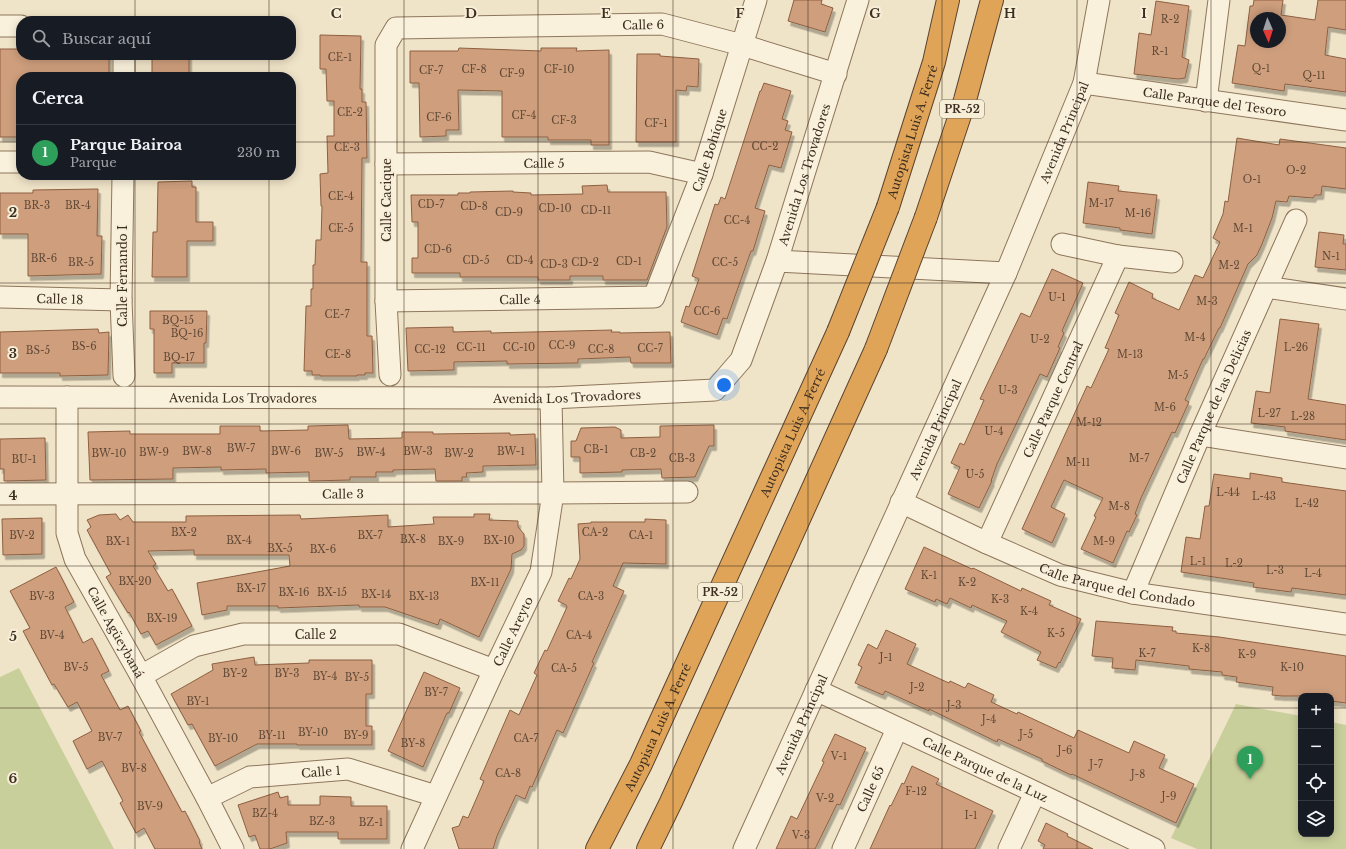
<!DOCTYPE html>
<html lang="es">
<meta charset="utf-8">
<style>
body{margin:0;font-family:"Libre Baskerville",serif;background:#242831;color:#f1f3f6}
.controls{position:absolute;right:12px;bottom:12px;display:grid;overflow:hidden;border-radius:8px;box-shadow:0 2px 10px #0003}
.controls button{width:36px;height:36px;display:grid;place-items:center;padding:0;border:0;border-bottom:1px solid #363941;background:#171b24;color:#f1f3f6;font:20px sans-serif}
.compass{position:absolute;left:1250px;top:12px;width:36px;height:36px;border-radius:50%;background:#171b24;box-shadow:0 2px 10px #0003;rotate:177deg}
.you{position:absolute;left:724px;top:385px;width:14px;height:14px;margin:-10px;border:3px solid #fff;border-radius:50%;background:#1a73e8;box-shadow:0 0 0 6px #1a73e833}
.badge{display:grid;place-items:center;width:26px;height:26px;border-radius:50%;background:#b45309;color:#fff;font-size:13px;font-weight:700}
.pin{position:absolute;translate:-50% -33px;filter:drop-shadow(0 1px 2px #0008)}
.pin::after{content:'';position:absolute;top:21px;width:14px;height:12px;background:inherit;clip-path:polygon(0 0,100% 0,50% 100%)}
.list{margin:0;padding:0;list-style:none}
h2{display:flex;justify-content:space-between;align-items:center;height:52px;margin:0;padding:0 16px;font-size:17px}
h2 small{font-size:13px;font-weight:400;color:#9ea1a6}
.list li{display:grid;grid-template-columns:26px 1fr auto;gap:12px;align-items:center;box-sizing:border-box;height:56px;padding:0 16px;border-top:1px solid #363941}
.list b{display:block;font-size:15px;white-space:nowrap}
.list p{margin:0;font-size:13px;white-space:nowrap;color:#9ea1a6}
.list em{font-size:13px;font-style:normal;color:#9ea1a6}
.icon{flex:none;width:22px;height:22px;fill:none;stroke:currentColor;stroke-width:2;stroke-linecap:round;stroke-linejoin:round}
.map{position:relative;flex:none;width:1346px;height:849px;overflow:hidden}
.search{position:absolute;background:#171b24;box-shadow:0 2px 10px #0003;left:16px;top:16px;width:280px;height:44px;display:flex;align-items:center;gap:10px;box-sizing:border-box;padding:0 14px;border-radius:16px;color:#9ea1a6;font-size:15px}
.panel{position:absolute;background:#171b24;box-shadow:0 2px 10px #0003;left:16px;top:72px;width:280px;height:108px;border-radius:16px}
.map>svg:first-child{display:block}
.green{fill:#c9cf9b}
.building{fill:#cf9f7d;stroke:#8d5f41;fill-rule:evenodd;filter:url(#shadow)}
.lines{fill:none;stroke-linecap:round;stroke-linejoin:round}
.minor-casing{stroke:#8d765c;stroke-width:23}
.highway-casing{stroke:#5b4430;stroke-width:24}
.minor{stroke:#faf1dc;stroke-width:21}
.highway{stroke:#e0a458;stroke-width:22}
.highway-bridge-casing{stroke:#5b4430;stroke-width:24;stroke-linecap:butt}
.highway-bridge{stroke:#e0a458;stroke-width:22}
.grid{fill:none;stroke:#3d2e20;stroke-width:1;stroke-opacity:0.55}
.labels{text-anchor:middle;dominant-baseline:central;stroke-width:4;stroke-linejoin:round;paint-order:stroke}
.number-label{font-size:10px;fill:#624a37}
.shield{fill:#f7eed8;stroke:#756857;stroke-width:1}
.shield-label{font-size:11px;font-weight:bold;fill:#3d2e20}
.street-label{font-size:12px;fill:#3d2e20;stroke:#f7eed8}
.grid-label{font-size:13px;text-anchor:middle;font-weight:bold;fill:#3d2e20;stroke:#f7eed8;stroke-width:4;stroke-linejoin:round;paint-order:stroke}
</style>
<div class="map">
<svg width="1346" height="849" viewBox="0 0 1346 849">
<defs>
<filter id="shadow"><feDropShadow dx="2.5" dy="4.5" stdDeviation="0" flood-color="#0004"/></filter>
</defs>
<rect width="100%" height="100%" fill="#f0e4c8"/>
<g class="green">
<polygon points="19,668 114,849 0,849 0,677"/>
<polygon points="1236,704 1301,716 1301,834 1331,834 1331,722 1346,725 1346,849 1197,849 1171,838"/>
</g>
<g class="building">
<polygon points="794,0 822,0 821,4 833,8 825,32 788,21"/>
<path d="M1254 0H1283L1281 15 1315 20 1318 0H1346V30L1328 27 1325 55 1346 59V92L1285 84 1284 91 1232 83 1238 45 1245 46 1250 6H1253ZM1256 18H1280V42H1256Z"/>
<polygon points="1156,1 1189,6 1182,57 1189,60 1185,78 1178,79 1134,74 1139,33 1151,35"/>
<polygon points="320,35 361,36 360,89 362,89 362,102 366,102 367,158 362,158 361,262 367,262 367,336 372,336 373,373 365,373 365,375 357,375 357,376 320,376 320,375 312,375 312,371 304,371 306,306 311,306 311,289 313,289 313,265 315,265 316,240 321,240 322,206 321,206 320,174 328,173 327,136 334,136 334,101 327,101 326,69 320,69"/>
<polygon points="459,48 541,51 541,48 577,48 576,51 609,50 609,145 591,145 591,140 548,140 548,137 502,137 502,91 458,90 459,130 446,130 446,136 420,137 419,83 410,83 410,51 458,51"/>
<polygon points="0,49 21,49 21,55 109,55 109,77 21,77 21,137 0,137"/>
<polygon points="637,54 660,54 660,56 699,59 698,87 687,86 686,91 676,90 676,142 636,142"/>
<rect x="152" y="55" width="37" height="22"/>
<polygon points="764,83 791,91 782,119 788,121 785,130 792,132 781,168 769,165 755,208 765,211 753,251 751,251 727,319 723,318 717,335 681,322 686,306 689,307 699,279 692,276 715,204 718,205 721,197 725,199 760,91 761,91"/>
<polygon points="1237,138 1279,145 1280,139 1346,148 1346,189 1322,186 1321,195 1315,195 1313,198 1289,196 1287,202 1276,201 1272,218 1262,244 1257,255 1248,264 1220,328 1219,328 1204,359 1203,359 1185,400 1189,402 1175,433 1172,432 1141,498 1135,514 1137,515 1129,532 1127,531 1113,563 1081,549 1096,517 1094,516 1103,498 1064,480 1051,507 1065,514 1052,543 1022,529 1087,386 1091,388 1109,349 1105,348 1119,315 1115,313 1129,282 1153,294 1152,298 1179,310 1195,275 1203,278 1220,242 1213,238 1223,214 1225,201 1228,202"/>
<polygon points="192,181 192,187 196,187 196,222 213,222 213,241 187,241 187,277 152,277 153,232 157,232 158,182"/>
<polygon points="1088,182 1119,186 1118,191 1157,195 1152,234 1120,230 1120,228 1083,223"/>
<polygon points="607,185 608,192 666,192 667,227 647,280 603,280 603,276 570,276 570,280 538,280 538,277 460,277 460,273 412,273 412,258 418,258 418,222 412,222 411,195 458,195 458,193 470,193 470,192 513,191 513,192 531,193 531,195 583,194 582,186"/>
<polygon points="98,189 97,236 102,236 101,274 28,276 28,234 0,234 0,193 33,193 33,190"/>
<polygon points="1319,232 1344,235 1343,244 1346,244 1346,270 1315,267"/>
<polygon points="1052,269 1083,283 1062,331 1064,333 1058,347 1060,348 1047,377 1040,374 997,464 991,481 992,481 979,508 948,494 960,467 951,463 960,443 964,445 984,400 980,399 1021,313 1030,317"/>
<polygon points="150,311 207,311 206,343 204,343 204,363 172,363 172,373 154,373 154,329 150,329"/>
<polygon points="1280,319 1319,324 1308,399 1346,405 1346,440 1285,431 1285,427 1251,423 1256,391 1270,393"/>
<polygon points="453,327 453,332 491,331 491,333 612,330 611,332 620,332 620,333 670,332 671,363 631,363 630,357 578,359 578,363 507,364 507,361 454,362 454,370 408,371 406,328"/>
<polygon points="98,329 99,333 109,332 108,375 60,376 60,373 0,373 0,332"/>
<polygon points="348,425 349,439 402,438 402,432 433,432 433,434 510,433 510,435 535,434 536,465 483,466 483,472 466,473 467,477 462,477 462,481 436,481 435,469 393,470 393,472 376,472 376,477 350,477 350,480 309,481 309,472 266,473 266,469 221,470 221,467 173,468 173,479 90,480 88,432 130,431 130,434 220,434 220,426 260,426 260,431 308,430 308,426"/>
<polygon points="714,425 714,446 709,446 695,477 662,478 661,469 622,470 622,472 580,473 580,457 571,457 571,441 576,441 581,428 615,427 621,430 621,438 660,437 660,426"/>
<polygon points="45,438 46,480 4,481 4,469 0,469 0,439"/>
<polygon points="1250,473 1282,478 1282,482 1346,491 1346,595 1292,588 1291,592 1253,587 1254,583 1181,572 1186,537 1200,539 1205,506 1209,506 1214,474 1250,479"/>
<polygon points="116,514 120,520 128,515 133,522 186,522 186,516 300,515 301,519 388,515 388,527 434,524 433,517 474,517 474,514 490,514 489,520 518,521 518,527 524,534 524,546 521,550 512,554 511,569 479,637 440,619 438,625 385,607 359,607 359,605 278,608 278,606 227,606 227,610 202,615 197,583 290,566 289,555 194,555 194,550 148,551 156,564 153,566 168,591 172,589 192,626 156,645 148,631 141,634 129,612 128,613 106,577 111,574 87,530 91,527 87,520 99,515"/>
<polygon points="42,518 42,554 3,555 2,519"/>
<polygon points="645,519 666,520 666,564 623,563 613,586 624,591 592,662 594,663 563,733 557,730 532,787 530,786 525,799 516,795 497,836 493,849 459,849 452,828 459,826 463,816 468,818 484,781 480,779 510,710 519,715 537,675 534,673 545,650 547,651 567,607 566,605 558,601 569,578 571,579 580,559 578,524 591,523 591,522 645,522"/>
<polygon points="924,547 972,569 973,568 1021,591 1022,588 1051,601 1049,605 1081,619 1060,663 1059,662 1056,668 1037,660 1041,652 1001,632 1007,621 972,605 971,608 950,598 947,604 936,599 935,602 905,589"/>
<polygon points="56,567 74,602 65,607 83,643 92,638 109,671 101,675 120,710 128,706 141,731 139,732 182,812 185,811 200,841 199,842 202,849 155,849 144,828 136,833 120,803 123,801 102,761 87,769 73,741 92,731 77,702 68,707 54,684 52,685 23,631 30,628 10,591"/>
<polygon points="1096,621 1173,627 1172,631 1176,631 1176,633 1219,637 1346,656 1346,703 1331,701 1331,696 1282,696 1272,695 1273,687 1236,682 1237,677 1222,675 1222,672 1189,669 1189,666 1136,660 1135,670 1112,668 1113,658 1092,656"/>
<polygon points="886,630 916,644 907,664 949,683 950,681 965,688 968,683 994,695 991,702 1017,714 1018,712 1074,738 1078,730 1129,753 1134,741 1165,755 1159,768 1194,784 1176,823 1072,774 1071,775 1042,761 1042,759 998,739 997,742 929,709 929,711 885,691 883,695 855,683 862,667 858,665 868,644 877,649"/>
<polygon points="254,657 255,665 309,663 309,660 372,660 372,694 366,694 366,726 372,726 372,745 297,745 297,744 257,744 215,766 192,724 188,725 171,694 213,670 212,664"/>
<polygon points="424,672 460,688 449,713 447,713 423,767 388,751"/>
<polygon points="835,734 866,748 840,805 837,804 815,849 776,849 791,816 797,819 824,762 822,761"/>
<polygon points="912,766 939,779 936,784 993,811 975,849 870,849 890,805 891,806 902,783 904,784"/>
<polygon points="278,792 280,798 288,796 288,805 320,805 320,796 351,797 351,806 387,806 387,839 338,839 338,832 286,832 287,843 270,849 260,849 255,835 249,837 238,805"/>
<polygon points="1046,823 1068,834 1067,836 1093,849 1043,849 1045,845 1038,841"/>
</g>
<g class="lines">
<defs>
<g id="minor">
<polyline points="0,26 21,26"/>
<polyline points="124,77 124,55"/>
<path id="s1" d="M1084 83 1346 120"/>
<polyline points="1206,101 1219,0"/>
<polyline points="0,162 21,162"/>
<path id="s2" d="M386 164 649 162 702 174"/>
<polyline points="123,175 121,300 124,376"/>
<polyline points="1062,244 1118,256 1172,262"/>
<polyline points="777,261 1006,273"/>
<polyline points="1266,287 1346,299"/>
<path id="s3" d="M0 297 121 300"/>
<path id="s4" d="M386 301 654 297 702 174 756 0"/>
<path id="s5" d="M390 375 386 301V45L396 28 662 24 742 45 836 74"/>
<path id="s6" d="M0 397 551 398 715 390 741 360 777 261 858 0"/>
<path id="s7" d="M67 397V533L75 559 141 676 207 798 233 849"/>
<polyline points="1200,435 1346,458"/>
<path id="s8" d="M0 494 553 493 687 492"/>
<path id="s9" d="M901 502 987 543 1060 575 1133 593 1346 624"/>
<path id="s10" d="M987 543 1118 256"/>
<path id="s11" d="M1133 593 1200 435 1296 220"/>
<path id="s12" d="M141 676 194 646 243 634H399L494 670"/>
<path id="s13" d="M816 690 1022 786 1154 849"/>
<path id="s14" d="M207 798 250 777 348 769 436 796"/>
<path id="s15" d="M412 849 494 670 541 572 553 493 551 398"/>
<path id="s16" d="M744 849 1006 273 1084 83 1099 0"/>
<path id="s17" d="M843 849 897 729"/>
<polyline points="1009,849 1035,793"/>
</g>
<g id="highway">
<path id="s18" d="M888 207 934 62 948 0"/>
<polyline points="926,217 965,100 992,0"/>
<path id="s19" d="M597 849 641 764 838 332"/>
<polyline points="648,849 671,802 876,349"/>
</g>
</defs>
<use href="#minor" class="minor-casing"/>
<use href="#highway" class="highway-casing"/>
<use href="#minor" class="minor"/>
<use href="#highway" class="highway"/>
<defs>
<g id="highway-bridge">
<polyline points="838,332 888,207"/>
<polyline points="876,349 926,217"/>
</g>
</defs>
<use href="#highway-bridge" class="highway-bridge-casing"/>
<use href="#highway-bridge" class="highway-bridge"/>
</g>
<path class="grid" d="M135 0V21M269 0V21M404 0V849M538 0V849M673 0V849M808 0V849M942 0V849M1077 0V849M1211 0V849M135 55V77M269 55V77M0 142H21M291 142H1346M135 175V849M269 175V849M0 283H1346M0 424H1346M0 566H1346M0 708H1301M1331 708H1346"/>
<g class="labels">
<g class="number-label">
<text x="1170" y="19">R-2</text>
<text x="1160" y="51">R-1</text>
<text x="340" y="57">CE-1</text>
<text x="1261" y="68">Q-1</text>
<text x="474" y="69">CF-8</text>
<text x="559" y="69">CF-10</text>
<text x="431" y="70">CF-7</text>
<text x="512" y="73">CF-9</text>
<text x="1314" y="75">Q-11</text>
<text x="350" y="112">CE-2</text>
<text x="524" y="115">CF-4</text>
<text x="439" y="117">CF-6</text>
<text x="564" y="120">CF-3</text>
<text x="656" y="123">CF-1</text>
<text x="765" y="146">CC-2</text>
<text x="347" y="147">CE-3</text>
<text x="1296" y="170">O-2</text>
<text x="1252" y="179">O-1</text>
<text x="341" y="196">CE-4</text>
<text x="1101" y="203">M-17</text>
<text x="431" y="204">CD-7</text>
<text x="37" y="205">BR-3</text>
<text x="78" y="205">BR-4</text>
<text x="474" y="206">CD-8</text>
<text x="555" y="208">CD-10</text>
<text x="596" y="210">CD-11</text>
<text x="509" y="212">CD-9</text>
<text x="1138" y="213">M-16</text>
<text x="737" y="220">CC-4</text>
<text x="341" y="228">CE-5</text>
<text x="1243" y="228">M-1</text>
<text x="438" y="249">CD-6</text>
<text x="1331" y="256">N-1</text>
<text x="44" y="258">BR-6</text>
<text x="476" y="260">CD-5</text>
<text x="520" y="260">CD-4</text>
<text x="629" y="261">CD-1</text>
<text x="81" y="262">BR-5</text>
<text x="585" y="262">CD-2</text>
<text x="725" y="262">CC-5</text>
<text x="554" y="264">CD-3</text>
<text x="1229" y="265">M-2</text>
<text x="1057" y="297">U-1</text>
<text x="1207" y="301">M-3</text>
<text x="707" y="311">CC-6</text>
<text x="337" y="314">CE-7</text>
<text x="178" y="320">BQ-15</text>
<text x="187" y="333">BQ-16</text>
<text x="1195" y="337">M-4</text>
<text x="1040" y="339">U-2</text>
<text x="562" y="345">CC-9</text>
<text x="84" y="346">BS-6</text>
<text x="471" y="347">CC-11</text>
<text x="519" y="347">CC-10</text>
<text x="1296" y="347">L-26</text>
<text x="650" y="348">CC-7</text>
<text x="430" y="349">CC-12</text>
<text x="601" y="349">CC-8</text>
<text x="38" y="350">BS-5</text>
<text x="338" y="354">CE-8</text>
<text x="1130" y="354">M-13</text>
<text x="179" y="357">BQ-17</text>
<text x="1178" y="375">M-5</text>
<text x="1008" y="390">U-3</text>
<text x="1165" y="407">M-6</text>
<text x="1269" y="413">L-27</text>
<text x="1303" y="416">L-28</text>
<text x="1089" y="422">M-12</text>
<text x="994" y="431">U-4</text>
<text x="241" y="448">BW-7</text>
<text x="596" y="449">CB-1</text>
<text x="197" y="451">BW-8</text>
<text x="286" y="451">BW-6</text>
<text x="418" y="451">BW-3</text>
<text x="511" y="451">BW-1</text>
<text x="154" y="452">BW-9</text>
<text x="371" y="452">BW-4</text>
<text x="109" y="453">BW-10</text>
<text x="329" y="453">BW-5</text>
<text x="459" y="453">BW-2</text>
<text x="643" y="453">CB-2</text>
<text x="682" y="458">CB-3</text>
<text x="1139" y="458">M-7</text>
<text x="24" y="459">BU-1</text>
<text x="1078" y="462">M-11</text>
<text x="975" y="474">U-5</text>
<text x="1228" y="492">L-44</text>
<text x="1264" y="496">L-43</text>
<text x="1307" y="503">L-42</text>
<text x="1119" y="506">M-8</text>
<text x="184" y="532">BX-2</text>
<text x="595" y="532">CA-2</text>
<text x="22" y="535">BV-2</text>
<text x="370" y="535">BX-7</text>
<text x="641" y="535">CA-1</text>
<text x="413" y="539">BX-8</text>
<text x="239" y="540">BX-4</text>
<text x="499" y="540">BX-10</text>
<text x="118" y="541">BX-1</text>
<text x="451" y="541">BX-9</text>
<text x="1104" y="541">M-9</text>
<text x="280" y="548">BX-5</text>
<text x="323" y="549">BX-6</text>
<text x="1198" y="561">L-1</text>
<text x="1234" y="563">L-2</text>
<text x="1275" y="570">L-3</text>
<text x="1313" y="573">L-4</text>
<text x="929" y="575">K-1</text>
<text x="135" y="581">BX-20</text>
<text x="485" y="582">BX-11</text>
<text x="967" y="582">K-2</text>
<text x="251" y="588">BX-17</text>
<text x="294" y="592">BX-16</text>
<text x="332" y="592">BX-15</text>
<text x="376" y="594">BX-14</text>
<text x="42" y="596">BV-3</text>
<text x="424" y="596">BX-13</text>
<text x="591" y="596">CA-3</text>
<text x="1000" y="599">K-3</text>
<text x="1029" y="611">K-4</text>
<text x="162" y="618">BX-19</text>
<text x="1056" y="633">K-5</text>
<text x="52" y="635">BV-4</text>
<text x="579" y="635">CA-4</text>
<text x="1201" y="648">K-8</text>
<text x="1147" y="653">K-7</text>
<text x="1247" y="654">K-9</text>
<text x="886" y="657">J-1</text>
<text x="76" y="667">BV-5</text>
<text x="1292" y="667">K-10</text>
<text x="564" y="668">CA-5</text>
<text x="235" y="673">BY-2</text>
<text x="287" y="673">BY-3</text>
<text x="325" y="676">BY-4</text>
<text x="357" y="677">BY-5</text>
<text x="917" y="687">J-2</text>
<text x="436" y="692">BY-7</text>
<text x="198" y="701">BY-1</text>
<text x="954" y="705">J-3</text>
<text x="989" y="719">J-4</text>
<text x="313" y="732">BY-10</text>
<text x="1026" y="734">J-5</text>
<text x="272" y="735">BY-11</text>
<text x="356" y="735">BY-9</text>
<text x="110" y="737">BV-7</text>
<text x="223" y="738">BY-10</text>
<text x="526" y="738">CA-7</text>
<text x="413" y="743">BY-8</text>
<text x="1065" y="750">J-6</text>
<text x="839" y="756">V-1</text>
<text x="1096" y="764">J-7</text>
<text x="134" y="768">BV-8</text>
<text x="508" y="773">CA-8</text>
<text x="1138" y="774">J-8</text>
<text x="916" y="791">F-12</text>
<text x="1169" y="796">J-9</text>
<text x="825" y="798">V-2</text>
<text x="150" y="806">BV-9</text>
<text x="265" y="813">BZ-4</text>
<text x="971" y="815">I-1</text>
<text x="322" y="821">BZ-3</text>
<text x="371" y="822">BZ-1</text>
<text x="801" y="835">V-3</text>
</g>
<g class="shield">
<rect x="940" y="100" width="44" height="18" rx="3"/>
<rect x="698" y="583" width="44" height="18" rx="3"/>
</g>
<g class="shield-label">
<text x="962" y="109">PR-52</text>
<text x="720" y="592">PR-52</text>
</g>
<g class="street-label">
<text stroke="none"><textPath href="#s5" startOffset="597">Calle 6</textPath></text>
<text stroke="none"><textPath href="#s1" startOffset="132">Calle Parque del Tesoro</textPath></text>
<text stroke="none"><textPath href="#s18" startOffset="79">Autopista Luis A. Ferré</textPath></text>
<text stroke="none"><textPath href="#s16" startOffset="785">Avenida Principal</textPath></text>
<text stroke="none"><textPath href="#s4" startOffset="425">Calle Bohíque</textPath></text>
<text stroke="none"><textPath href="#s2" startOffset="158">Calle 5</textPath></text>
<text stroke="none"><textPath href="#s6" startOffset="951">Avenida Los Trovadores</textPath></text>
<text transform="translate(386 200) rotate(-90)">Calle Cacique</text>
<text transform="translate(122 276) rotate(-90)">Calle Fernando I</text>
<text stroke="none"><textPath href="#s3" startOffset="60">Calle 18</textPath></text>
<text stroke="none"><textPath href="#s4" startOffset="134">Calle 4</textPath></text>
<text stroke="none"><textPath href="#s6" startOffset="567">Avenida Los Trovadores</textPath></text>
<text stroke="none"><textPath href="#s6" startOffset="243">Avenida Los Trovadores</textPath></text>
<text stroke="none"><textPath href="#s10" startOffset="158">Calle Parque Central</textPath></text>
<text stroke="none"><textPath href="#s11" startOffset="203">Calle Parque de las Delicias</textPath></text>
<text stroke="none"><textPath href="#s16" startOffset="461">Avenida Principal</textPath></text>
<text stroke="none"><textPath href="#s19" startOffset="460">Autopista Luis A. Ferré</textPath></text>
<text stroke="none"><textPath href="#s8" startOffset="343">Calle 3</textPath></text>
<text stroke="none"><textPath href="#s9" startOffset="233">Calle Parque del Condado</textPath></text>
<text stroke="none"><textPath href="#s15" startOffset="240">Calle Areyto</textPath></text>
<text stroke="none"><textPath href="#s7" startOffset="247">Calle Agüeybaná</textPath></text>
<text stroke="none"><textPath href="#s12" startOffset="184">Calle 2</textPath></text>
<text stroke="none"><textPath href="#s16" startOffset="137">Avenida Principal</textPath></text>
<text stroke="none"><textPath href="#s19" startOffset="136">Autopista Luis A. Ferré</textPath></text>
<text stroke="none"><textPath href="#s13" startOffset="187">Calle Parque de la Luz</textPath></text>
<text stroke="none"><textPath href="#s14" startOffset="119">Calle 1</textPath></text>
<text stroke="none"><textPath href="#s17" startOffset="66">Calle 65</textPath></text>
</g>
</g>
<g class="grid-label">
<text x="336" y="18">C</text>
<text x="471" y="18">D</text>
<text x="606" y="18">E</text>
<text x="740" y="18">F</text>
<text x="875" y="18">G</text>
<text x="1010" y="18">H</text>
<text x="1144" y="18">I</text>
<text x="13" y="217">2</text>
<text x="13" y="358">3</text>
<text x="13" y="500">4</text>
<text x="13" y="641">5</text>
<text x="13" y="783">6</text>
</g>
</svg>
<div class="controls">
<button>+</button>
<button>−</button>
<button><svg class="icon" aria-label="locate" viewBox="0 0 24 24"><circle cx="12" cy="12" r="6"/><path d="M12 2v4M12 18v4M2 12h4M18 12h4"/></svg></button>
<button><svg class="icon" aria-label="layers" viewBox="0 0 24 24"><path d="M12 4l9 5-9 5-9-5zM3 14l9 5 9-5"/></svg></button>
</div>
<svg class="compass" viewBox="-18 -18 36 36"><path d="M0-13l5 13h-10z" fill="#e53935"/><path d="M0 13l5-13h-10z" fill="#9ea1a6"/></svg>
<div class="you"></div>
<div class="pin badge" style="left:1250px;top:779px;background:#2e9e5b">1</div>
<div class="search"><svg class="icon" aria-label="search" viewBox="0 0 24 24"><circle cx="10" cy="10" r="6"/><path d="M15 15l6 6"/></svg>Buscar aquí</div>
<section class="panel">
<h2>Cerca<small></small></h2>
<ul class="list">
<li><span class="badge" style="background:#2e9e5b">1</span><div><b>Parque Bairoa</b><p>Parque</p></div><em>230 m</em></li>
</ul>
</section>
</div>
